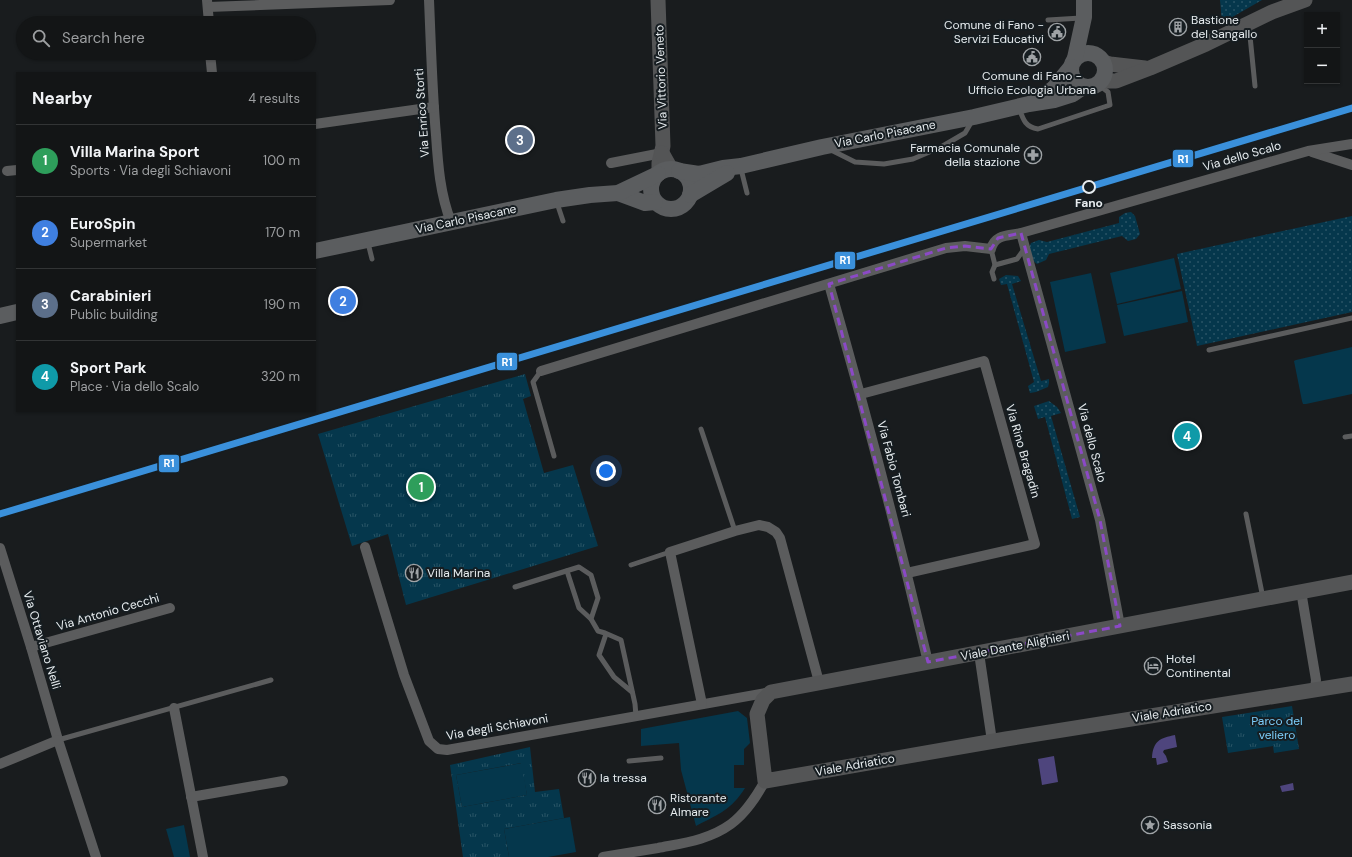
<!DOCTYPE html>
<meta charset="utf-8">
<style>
body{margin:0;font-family:"DM Sans",sans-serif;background:#202223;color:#f1f3f6}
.controls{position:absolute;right:12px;top:12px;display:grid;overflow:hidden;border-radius:0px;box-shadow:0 1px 3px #0004}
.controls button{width:36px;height:36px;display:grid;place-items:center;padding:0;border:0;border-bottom:1px solid #323435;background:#131516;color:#f1f3f6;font:20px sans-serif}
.you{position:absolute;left:606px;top:471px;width:14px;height:14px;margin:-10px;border:3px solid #fff;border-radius:50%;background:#1a73e8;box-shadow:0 0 0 6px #1a73e833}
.badge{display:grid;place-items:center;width:26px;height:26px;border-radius:50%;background:#2563eb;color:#fff;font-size:13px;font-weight:700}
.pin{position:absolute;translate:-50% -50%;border:2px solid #fff;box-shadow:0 1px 4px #0006}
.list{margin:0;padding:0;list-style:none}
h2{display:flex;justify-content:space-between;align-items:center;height:52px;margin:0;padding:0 16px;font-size:17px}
h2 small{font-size:13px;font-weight:400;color:#9d9fa1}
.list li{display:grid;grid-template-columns:26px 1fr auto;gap:12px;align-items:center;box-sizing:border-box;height:72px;padding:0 16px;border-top:1px solid #323435}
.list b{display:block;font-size:15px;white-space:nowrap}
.list p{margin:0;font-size:13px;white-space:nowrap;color:#9d9fa1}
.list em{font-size:13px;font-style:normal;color:#9d9fa1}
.icon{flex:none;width:22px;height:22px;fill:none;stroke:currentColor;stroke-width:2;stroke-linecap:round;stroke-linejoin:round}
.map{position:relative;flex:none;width:1352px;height:857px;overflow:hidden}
.search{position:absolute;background:#131516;box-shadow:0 1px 3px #0004;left:16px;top:16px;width:300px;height:44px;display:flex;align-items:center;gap:10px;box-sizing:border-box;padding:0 14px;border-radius:22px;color:#9d9fa1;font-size:15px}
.panel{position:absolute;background:#131516;box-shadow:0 1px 3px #0004;left:16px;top:72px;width:300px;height:340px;border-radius:0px}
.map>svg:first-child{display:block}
.grass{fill:#05374c}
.park{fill:url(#park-tufts);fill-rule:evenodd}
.garden{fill:url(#garden-dots)}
.water{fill:#4e457d}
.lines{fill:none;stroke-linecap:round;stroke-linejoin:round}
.lane{stroke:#5b5c5d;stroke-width:5}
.street{stroke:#5b5c5d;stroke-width:10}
.secondary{stroke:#545556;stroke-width:15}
.primary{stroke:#5b5d5f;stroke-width:16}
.rail-1-casing{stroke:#161d21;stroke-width:10}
.rail-1{stroke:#3a90db;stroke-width:7}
.marked{fill:none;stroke:#8b49c6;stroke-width:3;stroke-dasharray:8 5;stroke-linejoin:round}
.stop-dot{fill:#161d21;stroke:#e7ecef;stroke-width:2}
.labels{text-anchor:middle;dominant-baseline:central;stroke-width:4;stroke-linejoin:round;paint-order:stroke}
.poi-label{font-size:12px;fill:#e7ecef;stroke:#161d21;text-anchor:start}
.street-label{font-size:12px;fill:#e7ecef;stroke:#161d21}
.stop-label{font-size:12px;font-weight:bold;fill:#e7ecef;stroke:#161d21}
.park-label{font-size:12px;fill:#7ccdfa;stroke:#161d21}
.line-badge{stroke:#161d21;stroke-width:1.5}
.badge-label{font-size:11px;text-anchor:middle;font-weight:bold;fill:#fff}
</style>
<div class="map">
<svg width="1352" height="857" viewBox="0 0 1352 857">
<defs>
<pattern id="park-tufts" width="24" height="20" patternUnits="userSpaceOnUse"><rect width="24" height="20" fill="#05374c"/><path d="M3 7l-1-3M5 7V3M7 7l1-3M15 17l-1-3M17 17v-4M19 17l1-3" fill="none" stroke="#295466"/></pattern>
<pattern id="garden-dots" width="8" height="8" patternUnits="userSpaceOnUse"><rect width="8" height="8" fill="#05374c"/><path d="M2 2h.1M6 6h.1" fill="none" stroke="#295466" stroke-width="1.8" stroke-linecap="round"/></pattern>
</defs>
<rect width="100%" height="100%" fill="#191c1e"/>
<g class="grass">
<polygon points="1174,258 1181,289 1117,304 1110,273"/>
<polygon points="1091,273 1106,343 1065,352 1050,282"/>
<polygon points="1182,291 1188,322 1124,336 1117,305"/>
<polygon points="1352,347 1352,394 1306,404 1303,404 1302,401 1294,361 1296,360"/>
<path d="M738 711 747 718 750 743 744 749V765H734V788H745C731 810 719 814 696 826L681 770 679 743 641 746V729Z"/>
<polygon points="522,763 527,795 462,807 456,775"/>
<polygon points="570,817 576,852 548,857 509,857 504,829"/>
<polygon points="184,825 190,857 174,857 166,829"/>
</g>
<g class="park">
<polygon points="525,374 531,396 523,399 544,473 573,465 598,546 406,605 388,534 352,546 318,434"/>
<polygon points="1292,706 1299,749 1274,753 1273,746 1228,753 1222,717"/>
<path d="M530 747 535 792 559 789 564 818 504 829 509 857H463L450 765ZM521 763 527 795 462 807 456 775Z"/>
</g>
<g class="garden">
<polygon points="1220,0 1262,0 1222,23"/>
<polygon points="1131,212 1135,216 1140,234 1136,239 1128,241 1122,236 1049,254 1046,260 1037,264 1032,260 1028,250 1031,243 1039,240 1047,242 1119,223 1119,217 1125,213"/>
<polygon points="1352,216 1352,312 1197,346 1177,254"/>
<polygon points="1006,275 1018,276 1021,281 1012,284 1041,381 1049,379 1049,383 1048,387 1036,392 1030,393 1028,386 1034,382 1007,284 1001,285 999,279"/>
<polygon points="1049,401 1057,407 1061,413 1051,416 1080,517 1072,519 1045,417 1038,419 1034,406"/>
</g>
<g class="water">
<path d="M1175 735 1177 747 1164 750 1163 752 1166 756 1168 762 1157 765 1156 758H1152C1153 741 1160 738 1175 735Z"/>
<polygon points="1054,756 1058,782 1042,785 1038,759"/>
<polygon points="1293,783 1294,790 1282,792 1280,786"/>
</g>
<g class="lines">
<g class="lane">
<polyline points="1048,20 1081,18"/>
<polyline points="1249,26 1255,86"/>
<path d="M1019 108C1023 119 1025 127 1038 129L1110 105 1108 92 1099 85"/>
<polyline points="831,150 855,162 884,164 913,159 941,147 965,133 972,121"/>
<polyline points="741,169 747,193"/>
<polyline points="557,203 563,221"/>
<polyline points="368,243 372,259"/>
<polyline points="991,249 995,265 992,272 994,279"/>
<polyline points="995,265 1017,259 1025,248"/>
<polyline points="1209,350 1352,318"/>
<polyline points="541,371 533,382 554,456"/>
<polyline points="701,429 735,531"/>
<polyline points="1345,437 1352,436"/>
<polyline points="1246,514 1263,598"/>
<polyline points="631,565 670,552"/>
<polyline points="567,571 579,608 591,619"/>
<polyline points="515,587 579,567 591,575 598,598 591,619 598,631 605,633 621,640 635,704 636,716"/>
<polyline points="606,634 599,655 614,677 632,692"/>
<polyline points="58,740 271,680"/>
<polyline points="629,761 661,758"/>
</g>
<g class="street">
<polyline points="207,0 209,23"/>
<path d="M429 0C431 45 432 90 436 135 438 165 440 194 451 222"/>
<polyline points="208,7 390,0"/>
<polyline points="210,53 212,73"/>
<polyline points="315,124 434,107"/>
<polyline points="1312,152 1352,165"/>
<polyline points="611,163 662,153"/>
<polyline points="7,171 17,170"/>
<polyline points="1021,233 1100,520 1120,626"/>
<path d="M829 284C865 409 898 535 928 662"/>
<path d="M541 371 946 248 965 246 991 249C995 234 1008 236 1021 233L1308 151 1352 144"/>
<polyline points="861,394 984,361 1035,544 907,573"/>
<polyline points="365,547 404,675 429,741 438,749 447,750 771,692"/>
<polyline points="0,548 31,647 58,740 96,857"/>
<polyline points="1301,591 1316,680 1315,689"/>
<polyline points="31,647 170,608"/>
<polyline points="979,653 992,741"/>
<polyline points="702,704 670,552 735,531 759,525 768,527 776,532 780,538 819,682"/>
<polyline points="174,708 203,857"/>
<polyline points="0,764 58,740"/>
<polyline points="191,797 283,781"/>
<path d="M603 857C621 854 640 851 658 848 683 843 709 840 731 824 746 813 756 797 765 781"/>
</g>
<g class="secondary">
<polyline points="658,0 663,146 659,163 659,173"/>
<polyline points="1103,62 1110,64 1145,68"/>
<polyline points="1102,81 1116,81 1150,68 1206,44 1272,12 1305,0"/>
<polyline points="662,153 671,169"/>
<polyline points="1352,582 771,692 763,700 757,714 765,781 1006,739 1352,684"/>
</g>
<g class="primary">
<circle cx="1088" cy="70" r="17"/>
<polyline points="1075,58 1084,17 1084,0"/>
<polyline points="1035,100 1053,89 1071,67"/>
<circle cx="671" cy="189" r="20"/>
<polyline points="679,171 699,174 723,168 741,166 822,147 974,117 1029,104 1054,100 1073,94 1083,87"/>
<polyline points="618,193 645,203 655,202"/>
<polyline points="690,195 727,173"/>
<polyline points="315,251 556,200 590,195 618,193 658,174"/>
<polyline points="0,316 17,312"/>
</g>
<defs>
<polyline id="rail-1" points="0,514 1352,108"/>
</defs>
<use href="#rail-1" class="rail-1-casing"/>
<use href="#rail-1" class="rail-1"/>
</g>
<path class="marked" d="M1021 233 1100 520 1120 626 928 662 829 284 946 248 965 246 991 249 998 238Z"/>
<defs>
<symbol id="building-ring" viewBox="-11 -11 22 22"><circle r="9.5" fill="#161d21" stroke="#9fa3a6" stroke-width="1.5"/><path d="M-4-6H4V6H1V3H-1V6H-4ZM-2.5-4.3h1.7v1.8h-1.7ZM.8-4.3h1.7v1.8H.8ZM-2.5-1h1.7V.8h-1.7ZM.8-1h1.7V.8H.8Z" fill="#9fa3a6"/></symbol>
<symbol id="civic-ring" viewBox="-11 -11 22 22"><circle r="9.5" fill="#161d21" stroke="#9fa3a6" stroke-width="1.5"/><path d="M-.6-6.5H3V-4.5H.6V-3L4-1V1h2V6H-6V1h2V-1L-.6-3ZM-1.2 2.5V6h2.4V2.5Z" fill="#9fa3a6"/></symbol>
<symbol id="pharmacy-ring" viewBox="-11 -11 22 22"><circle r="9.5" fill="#161d21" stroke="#9fa3a6" stroke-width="1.5"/><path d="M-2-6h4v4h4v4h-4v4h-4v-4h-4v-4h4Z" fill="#9fa3a6"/></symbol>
<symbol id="restaurant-ring" viewBox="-11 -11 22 22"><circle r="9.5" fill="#161d21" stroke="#9fa3a6" stroke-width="1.5"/><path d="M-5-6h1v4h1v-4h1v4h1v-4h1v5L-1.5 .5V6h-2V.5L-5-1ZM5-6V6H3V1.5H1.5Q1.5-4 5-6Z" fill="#9fa3a6"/></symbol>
<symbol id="hotel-ring" viewBox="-11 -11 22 22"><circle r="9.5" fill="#161d21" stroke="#9fa3a6" stroke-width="1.5"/><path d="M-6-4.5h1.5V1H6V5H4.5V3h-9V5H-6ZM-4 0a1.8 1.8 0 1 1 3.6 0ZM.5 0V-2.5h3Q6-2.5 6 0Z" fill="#9fa3a6"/></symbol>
<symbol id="sight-ring" viewBox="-11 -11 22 22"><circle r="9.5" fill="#161d21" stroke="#9fa3a6" stroke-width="1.5"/><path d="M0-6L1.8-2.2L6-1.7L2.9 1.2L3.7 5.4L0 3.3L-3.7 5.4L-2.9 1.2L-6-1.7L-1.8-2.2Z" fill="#9fa3a6"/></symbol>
</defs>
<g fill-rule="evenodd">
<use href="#building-ring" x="1168" y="17" width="20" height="20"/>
<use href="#civic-ring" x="1047" y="22" width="20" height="20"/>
<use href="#civic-ring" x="1022" y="47" width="20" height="20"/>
<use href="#pharmacy-ring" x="1023" y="145" width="20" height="20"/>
<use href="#restaurant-ring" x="404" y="563" width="20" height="20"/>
<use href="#hotel-ring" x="1143" y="656" width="20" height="20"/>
<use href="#restaurant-ring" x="577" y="768" width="20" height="20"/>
<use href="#restaurant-ring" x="647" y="795" width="20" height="20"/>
<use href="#sight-ring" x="1140" y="815" width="20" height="20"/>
</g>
<circle class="stop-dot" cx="1089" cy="187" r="6"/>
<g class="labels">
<g class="poi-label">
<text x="1191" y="20">Bastione<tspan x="1191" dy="14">del Sangallo</tspan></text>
<text x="1044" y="25" text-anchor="end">Comune di Fano -<tspan x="1044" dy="14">Servizi Educativi</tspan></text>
<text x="1032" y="76" text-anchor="middle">Comune di Fano -<tspan x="1032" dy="14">Ufficio Ecologia Urbana</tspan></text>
<text x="1020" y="148" text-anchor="end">Farmacia Comunale<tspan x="1020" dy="14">della stazione</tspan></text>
<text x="427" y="573">Villa Marina</text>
<text x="1166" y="659">Hotel<tspan x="1166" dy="14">Continental</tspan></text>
<text x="600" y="778">la tressa</text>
<text x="670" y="798">Ristorante<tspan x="670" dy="14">Almare</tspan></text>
<text x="1163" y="825">Sassonia</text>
</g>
<g class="street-label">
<text transform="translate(661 77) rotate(-92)">Via Vittorio Veneto</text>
<text transform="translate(422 113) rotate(-94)">Via Enrico Storti</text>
<text transform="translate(885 134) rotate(-11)">Via Carlo Pisacane</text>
<text transform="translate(1242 156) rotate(-16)">Via dello Scalo</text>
<text transform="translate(466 219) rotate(-12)">Via Carlo Pisacane</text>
<text transform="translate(1092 443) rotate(75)">Via dello Scalo</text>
<text transform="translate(1023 451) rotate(74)">Via Rino Bragadin</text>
<text transform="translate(894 469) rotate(75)">Via Fabio Tombari</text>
<text transform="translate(108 612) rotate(-16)">Via Antonio Cecchi</text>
<text transform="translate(42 640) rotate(73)">Via Ottaviano Nelli</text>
<text transform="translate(1015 646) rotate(-11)">Viale Dante Alighieri</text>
<text transform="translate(1172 712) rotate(-9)">Viale Adriatico</text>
<text transform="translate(497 727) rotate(-10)">Via degli Schiavoni</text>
<text transform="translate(855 765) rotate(-10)">Viale Adriatico</text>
</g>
<g class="stop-label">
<text x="1089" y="203">Fano</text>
</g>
<g class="park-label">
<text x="1277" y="721">Parco del<tspan x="1277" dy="14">veliero</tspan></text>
</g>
</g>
<g class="line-badge">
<rect x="1172" y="149" width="22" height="19" rx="4" fill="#3a90db"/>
<rect x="834" y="251" width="22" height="19" rx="4" fill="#3a90db"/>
<rect x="496" y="352" width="22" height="19" rx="4" fill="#3a90db"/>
<rect x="158" y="454" width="22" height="19" rx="4" fill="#3a90db"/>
</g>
<g class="badge-label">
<text x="1183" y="163">R1</text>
<text x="845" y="264">R1</text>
<text x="507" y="366">R1</text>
<text x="169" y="467">R1</text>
</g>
</svg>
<div class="controls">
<button>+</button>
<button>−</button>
</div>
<div class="you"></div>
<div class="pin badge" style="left:421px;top:487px;background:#2e9e5b">1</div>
<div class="pin badge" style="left:343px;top:301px;background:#3f7fe0">2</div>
<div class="pin badge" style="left:520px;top:140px;background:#5c6f8a">3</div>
<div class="pin badge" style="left:1187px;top:436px;background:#0f9aa8">4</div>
<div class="search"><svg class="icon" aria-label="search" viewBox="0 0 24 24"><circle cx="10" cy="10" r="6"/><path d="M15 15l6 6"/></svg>Search here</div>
<section class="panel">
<h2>Nearby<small>4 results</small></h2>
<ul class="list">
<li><span class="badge" style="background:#2e9e5b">1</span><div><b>Villa Marina Sport</b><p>Sports · Via degli Schiavoni</p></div><em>100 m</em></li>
<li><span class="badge" style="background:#3f7fe0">2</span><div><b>EuroSpin</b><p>Supermarket</p></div><em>170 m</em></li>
<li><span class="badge" style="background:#5c6f8a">3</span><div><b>Carabinieri</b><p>Public building</p></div><em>190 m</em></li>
<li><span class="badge" style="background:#0f9aa8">4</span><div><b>Sport Park</b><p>Place · Via dello Scalo</p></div><em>320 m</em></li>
</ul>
</section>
</div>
